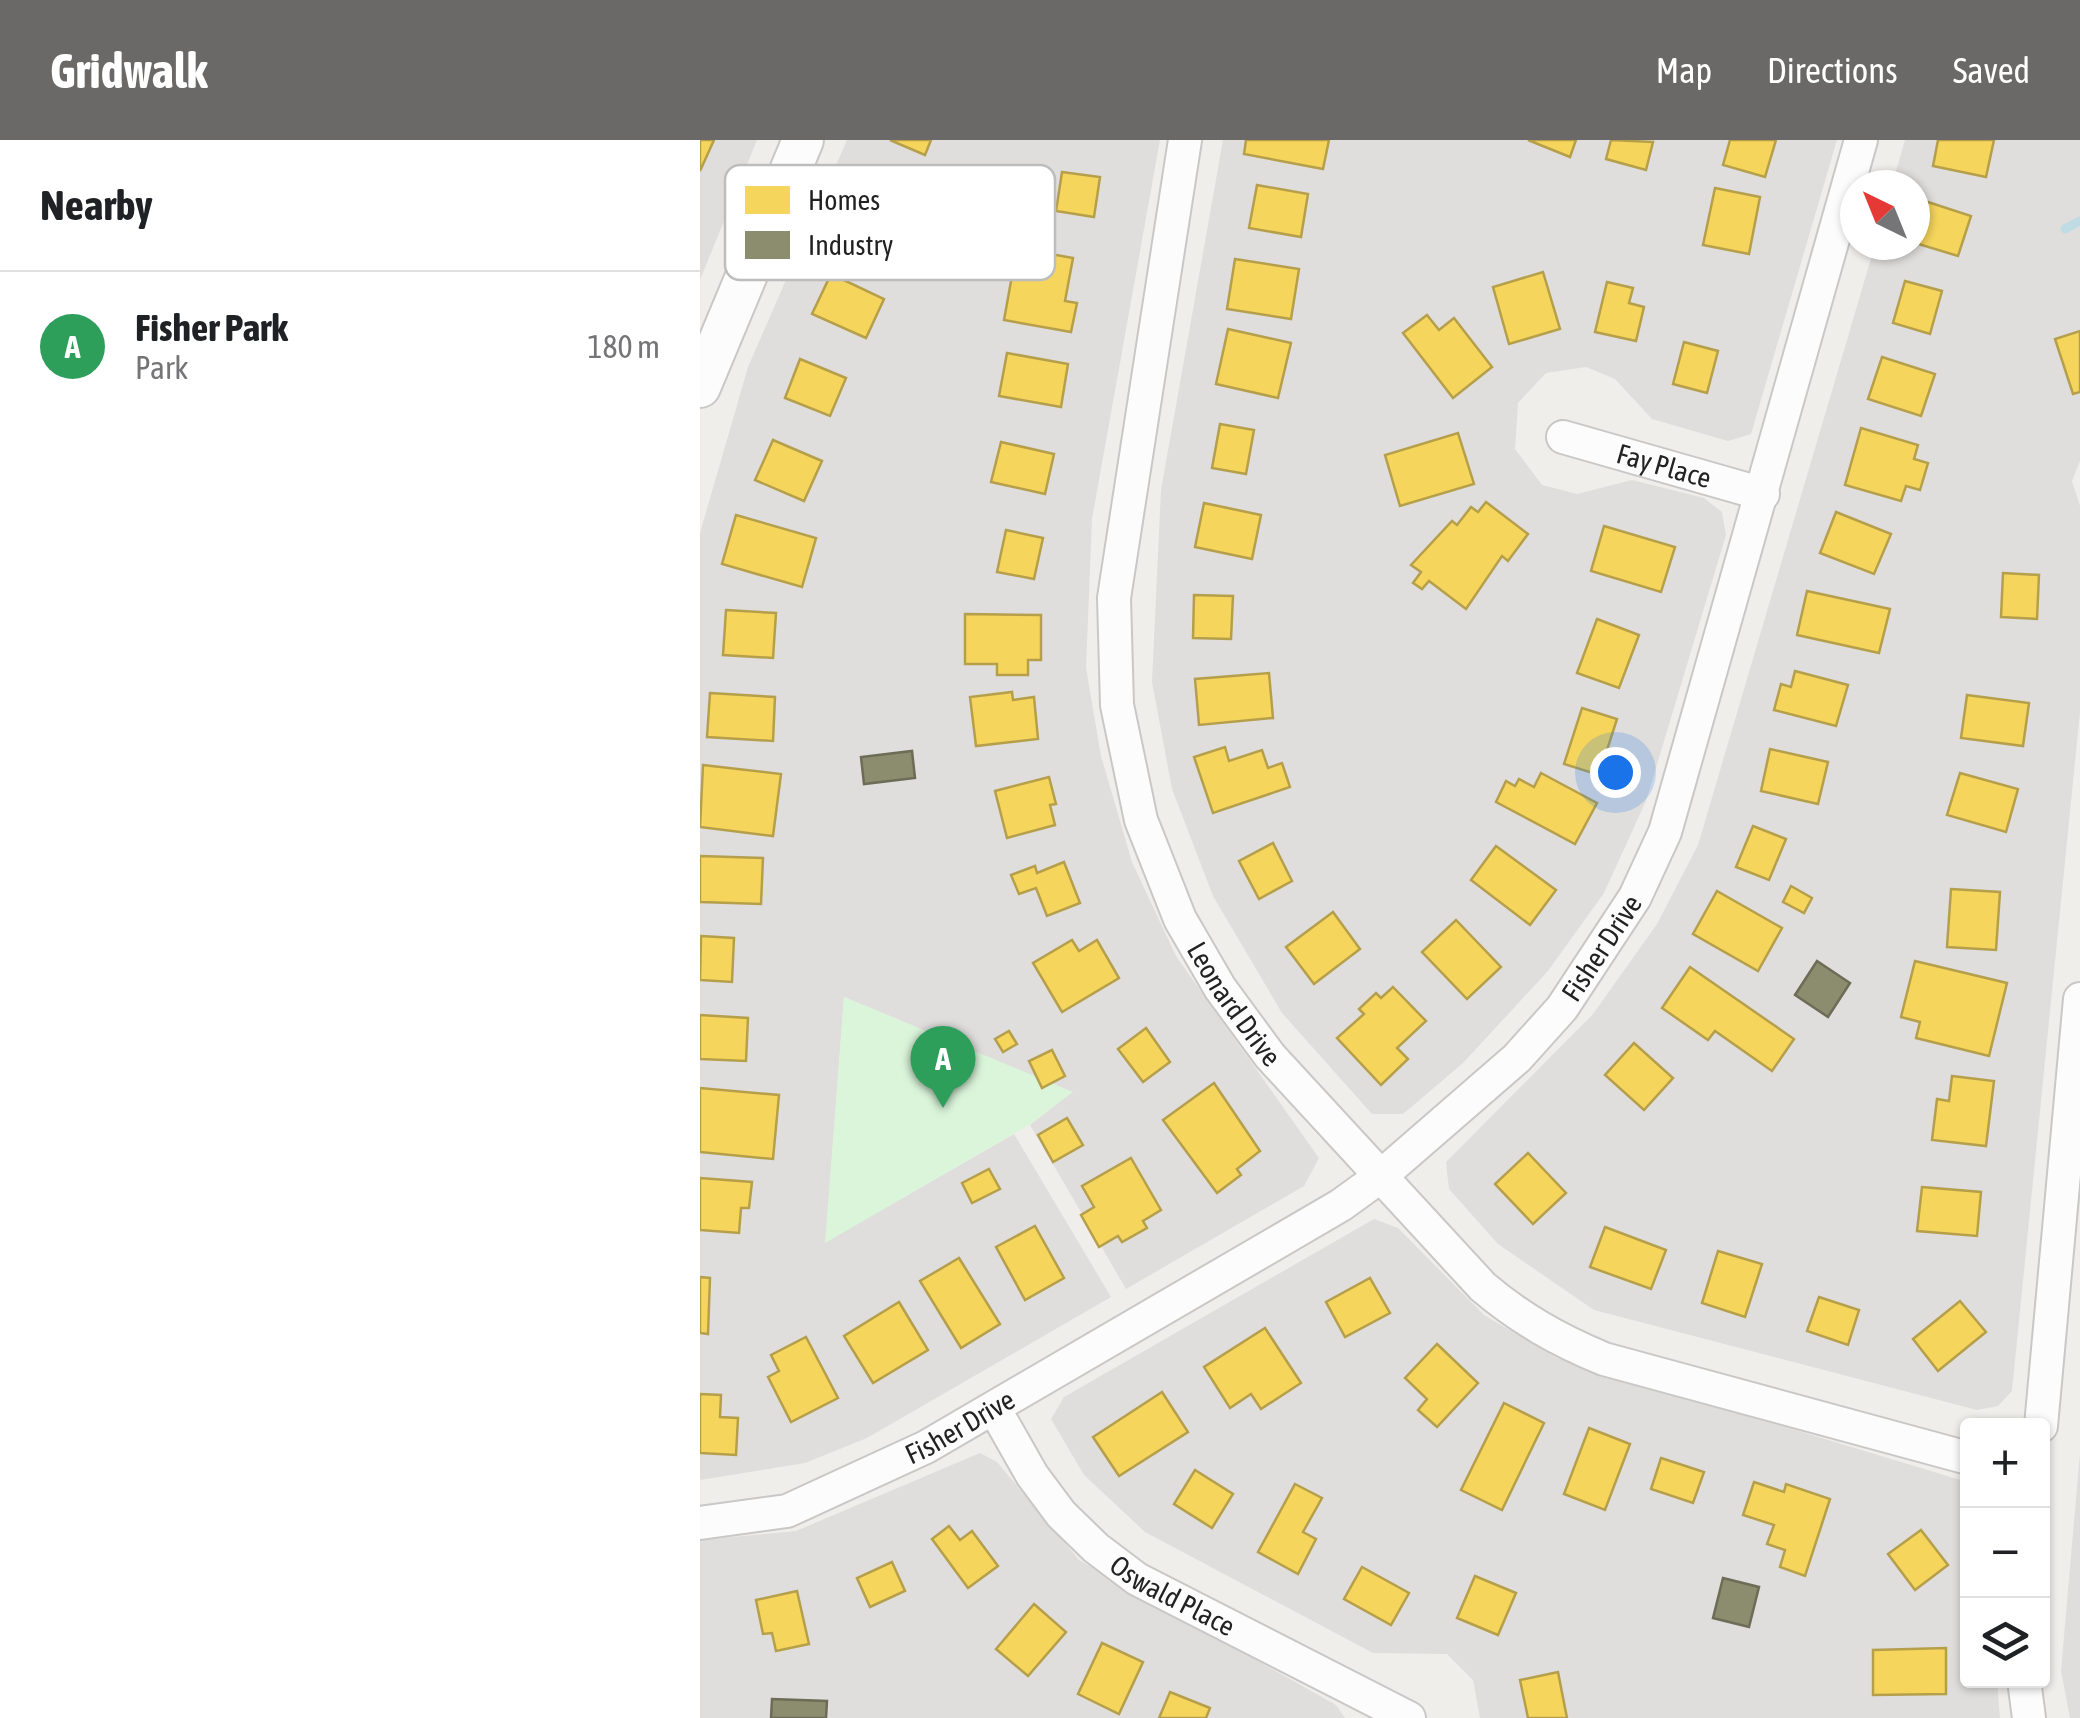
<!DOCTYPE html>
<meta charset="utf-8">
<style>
body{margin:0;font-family:"Asap Condensed",sans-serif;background:#f2f2f2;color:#202124}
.controls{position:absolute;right:30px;bottom:30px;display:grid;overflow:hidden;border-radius:10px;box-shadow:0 2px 8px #0004}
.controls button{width:90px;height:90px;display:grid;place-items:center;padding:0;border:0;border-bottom:2px solid #e0e0e0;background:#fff;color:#202124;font:50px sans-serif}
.compass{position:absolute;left:1140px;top:30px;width:90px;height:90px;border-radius:50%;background:#fff;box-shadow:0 2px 8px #0004;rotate:317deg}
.you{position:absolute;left:915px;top:632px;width:35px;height:35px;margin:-25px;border:8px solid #fff;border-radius:50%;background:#1a73e8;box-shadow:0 0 0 15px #1a73e833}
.badge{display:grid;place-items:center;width:65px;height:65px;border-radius:50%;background:#6a6968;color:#fff;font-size:32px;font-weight:700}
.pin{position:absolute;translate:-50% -82px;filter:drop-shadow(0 2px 5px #0008)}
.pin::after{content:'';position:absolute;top:52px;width:35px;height:30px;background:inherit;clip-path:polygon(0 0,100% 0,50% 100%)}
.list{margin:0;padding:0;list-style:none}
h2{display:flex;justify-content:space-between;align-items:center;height:130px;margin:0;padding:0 40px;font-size:42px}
h2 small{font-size:32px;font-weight:400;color:#757577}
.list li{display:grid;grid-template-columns:65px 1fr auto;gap:30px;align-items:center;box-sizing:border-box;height:150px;padding:0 40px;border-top:2px solid #e0e0e0}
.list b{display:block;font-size:38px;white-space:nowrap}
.list p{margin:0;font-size:32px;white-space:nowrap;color:#757577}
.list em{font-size:32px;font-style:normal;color:#757577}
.icon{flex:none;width:55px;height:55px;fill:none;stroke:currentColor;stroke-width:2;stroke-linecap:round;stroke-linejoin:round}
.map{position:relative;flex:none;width:1380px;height:1578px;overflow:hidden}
header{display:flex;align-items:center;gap:60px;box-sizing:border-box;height:140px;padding:0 50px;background:#6a6968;color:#fff}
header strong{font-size:48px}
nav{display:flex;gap:55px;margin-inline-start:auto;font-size:35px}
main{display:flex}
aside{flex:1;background:#fff}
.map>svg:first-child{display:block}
.residential{fill:#dfdedc}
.park{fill:#daf5da}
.homes{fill:#f6d55c;stroke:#b69f4b;stroke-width:2.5}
.industry{fill:#8c8c6e;stroke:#6c6c57;stroke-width:2.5}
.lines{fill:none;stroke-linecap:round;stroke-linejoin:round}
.stream{stroke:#bfdbe3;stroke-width:9}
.minor-casing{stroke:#c9c8c7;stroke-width:36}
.tertiary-casing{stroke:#c9c8c7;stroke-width:44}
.minor{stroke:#fdfcfc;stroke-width:32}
.tertiary{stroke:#fdfcfc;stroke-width:40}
.labels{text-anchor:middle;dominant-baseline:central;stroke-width:10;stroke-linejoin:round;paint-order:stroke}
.street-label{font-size:28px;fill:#222;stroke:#fff}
.key{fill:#fff;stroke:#bdbdbd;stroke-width:2.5}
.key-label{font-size:28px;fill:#222}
</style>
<header>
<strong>Gridwalk</strong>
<nav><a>Map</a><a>Directions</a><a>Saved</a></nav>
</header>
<main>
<aside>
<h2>Nearby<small></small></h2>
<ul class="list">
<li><span class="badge" style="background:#2e9e5b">A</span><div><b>Fisher Park</b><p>Park</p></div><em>180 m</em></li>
</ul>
</aside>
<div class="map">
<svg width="1380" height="1578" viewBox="0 0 1380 1578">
<rect width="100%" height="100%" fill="#f0eeeb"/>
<g class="residential">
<polygon points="0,0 57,0 0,140"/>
<polygon points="147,0 460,0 392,379 386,528 401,616 432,722 476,816 619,1018 604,1046 426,1149 330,985 372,952 144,857 126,1102 314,994 411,1157 167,1298 105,1323 0,1340 0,393 48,227"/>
<polygon points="523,0 1137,0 1051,294 1028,301 952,279 915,239 886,227 846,233 818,263 815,309 842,345 877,354 932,340 1004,358 1022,372 1026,395 946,661 904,753 848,831 763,923 703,974 672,974 582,873 513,756 472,649 452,542 461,350"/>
<polygon points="1205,0 1380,0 1380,321 1372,341 1380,366 1380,572 1312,1251 1298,1266 1277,1270 894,1170 798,1104 749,1049 746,1022 893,874 957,784 998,705 1175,105 1215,105 1215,45 1192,45"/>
<polygon points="674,1079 698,1088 784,1175 857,1218 1267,1342 1268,1540 1297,1541 1300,1578 780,1578 773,1540 747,1514 673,1513 445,1392 384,1335 351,1279 364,1257"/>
<polygon points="280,1313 297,1322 379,1420 636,1565 645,1578 0,1578 0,1400 96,1391"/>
<polygon points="1380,1313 1380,1578 1370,1578 1361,1531"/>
</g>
<polygon class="park" points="144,857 373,952 329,985 125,1103"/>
<g class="homes">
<polygon points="0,0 14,0 0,31"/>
<polygon points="190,0 231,0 225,15"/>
<polygon points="546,0 629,0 623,29 544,14"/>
<polygon points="828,0 876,0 870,17"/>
<polygon points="911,0 953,2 946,30 906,19"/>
<polygon points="1030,0 1076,0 1065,37 1023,25"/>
<polygon points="1238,0 1294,0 1286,37 1233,26"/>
<polygon points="362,32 400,37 394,77 356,71"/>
<polygon points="557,45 608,54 601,97 549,88"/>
<polygon points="1015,48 1060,57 1049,114 1003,105"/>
<polygon points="1228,62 1271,76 1258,116 1215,103"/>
<polygon points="317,108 373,118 365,161 377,163 371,192 304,180"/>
<polygon points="535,119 599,129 591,179 527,169"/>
<polygon points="843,132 860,189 809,204 793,147"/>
<polygon points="131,134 184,159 166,198 112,174"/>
<polygon points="1205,141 1242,151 1230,194 1193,183"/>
<polygon points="907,142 933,148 929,163 944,167 936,201 895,192"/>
<polygon points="727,175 739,190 754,178 792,227 753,258 703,193"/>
<polygon points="528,189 591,203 578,258 516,244"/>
<polygon points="1380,191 1380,252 1373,254 1355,199"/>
<polygon points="984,202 1018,211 1007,253 973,244"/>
<polygon points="307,213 368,224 361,267 299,256"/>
<polygon points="1182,217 1235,234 1221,276 1168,259"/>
<polygon points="100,219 146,238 130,276 85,258"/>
<polygon points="520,284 554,290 546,334 512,328"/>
<polygon points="1161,288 1218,305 1214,319 1228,323 1220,350 1206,346 1201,361 1145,345"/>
<polygon points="758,293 774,344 700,366 685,315"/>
<polygon points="73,300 122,321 104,361 55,340"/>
<polygon points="301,302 354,314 345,354 291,342"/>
<polygon points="786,362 828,394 808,421 802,416 766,469 729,441 722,449 713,443 721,432 711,425 752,381 757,385 771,367 778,372"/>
<polygon points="504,363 561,375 552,419 495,407"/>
<polygon points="1136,372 1191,394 1174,434 1120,413"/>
<polygon points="36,375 116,398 102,447 22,424"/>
<polygon points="904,386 975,407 961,452 891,431"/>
<polygon points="306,390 343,398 334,439 297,432"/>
<polygon points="1303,433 1339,435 1337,479 1301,477"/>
<polygon points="1107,451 1190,469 1179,513 1097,495"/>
<polygon points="494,455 533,456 531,499 493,498"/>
<polygon points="26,470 76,473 73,518 23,515"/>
<polygon points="265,474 341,475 341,520 328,520 328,535 297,535 297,524 265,524"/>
<polygon points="897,479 939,495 919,548 877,533"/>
<polygon points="1095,531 1148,545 1136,586 1074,570 1081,544 1091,547"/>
<polygon points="569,533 573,578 499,585 495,539"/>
<polygon points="312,552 313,560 334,557 338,599 276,606 270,557"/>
<polygon points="10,553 75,557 73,601 7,597"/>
<polygon points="1267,555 1329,563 1323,606 1261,598"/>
<polygon points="882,568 917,579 899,635 864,624"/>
<polygon points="525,607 529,621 562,610 568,628 582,623 590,647 513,673 494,617"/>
<polygon points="1070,609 1128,622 1118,664 1061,651"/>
<polygon points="3,625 81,634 73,696 0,687"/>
<polygon points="841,633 897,663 875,704 796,662 806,641 815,646 819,639 834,647"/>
<polygon points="1260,633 1318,649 1306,692 1247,675"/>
<polygon points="349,637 356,664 350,665 355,685 307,698 295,651"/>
<polygon points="1053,686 1086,699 1069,740 1036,727"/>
<polygon points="573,703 592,741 559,759 539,721"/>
<polygon points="796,706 856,750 830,785 771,740"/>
<polygon points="0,716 63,718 61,764 0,762"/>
<polygon points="364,722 380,763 347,776 336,748 319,754 311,735 335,726 337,733"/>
<polygon points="1091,746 1112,758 1104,773 1083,762"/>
<polygon points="1251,749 1300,752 1296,810 1247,807"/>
<polygon points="1017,751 1082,788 1058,831 993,794"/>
<polygon points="633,772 660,809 614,844 586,807"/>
<polygon points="756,780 801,827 767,859 722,812"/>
<polygon points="1,796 34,798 32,842 0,840"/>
<polygon points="372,800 379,811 397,800 419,838 362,872 333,823"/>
<polygon points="1215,821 1307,843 1289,916 1216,898 1220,882 1201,877"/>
<polygon points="990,827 1094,899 1072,931 1015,891 1008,900 962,868"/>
<polygon points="693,847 726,881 697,908 708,919 681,945 637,898 664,874 659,869 676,853 681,858"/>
<polygon points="0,875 48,878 46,921 0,919"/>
<polygon points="446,888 470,922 443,942 418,909"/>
<polygon points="309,891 317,904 303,912 295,899"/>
<polygon points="934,903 973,938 944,970 905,935"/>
<polygon points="352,910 365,936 342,948 329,921"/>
<polygon points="1252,936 1294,941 1286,1006 1232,1000 1237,959 1249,961"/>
<polygon points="514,943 560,1011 537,1029 541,1035 517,1053 463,980"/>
<polygon points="0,948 79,955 73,1019 0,1012"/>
<polygon points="367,978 383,1005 353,1022 338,995"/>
<polygon points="828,1013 866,1053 833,1084 795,1044"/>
<polygon points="431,1018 461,1070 443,1081 447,1088 422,1102 418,1096 399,1107 381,1075 394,1067 382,1046"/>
<polygon points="289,1029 300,1049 272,1063 262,1043"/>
<polygon points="0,1038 52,1042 49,1068 41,1068 39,1093 0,1090"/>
<polygon points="1222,1047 1281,1052 1277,1096 1217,1091"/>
<polygon points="335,1086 364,1138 325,1160 296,1107"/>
<polygon points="905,1087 966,1110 951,1149 890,1127"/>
<polygon points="1018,1111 1062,1124 1045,1177 1002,1163"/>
<polygon points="259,1118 300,1184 261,1208 220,1141"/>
<polygon points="0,1137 10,1138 8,1194 0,1193"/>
<polygon points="670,1138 690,1173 645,1197 626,1162"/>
<polygon points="1119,1157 1159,1170 1148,1205 1107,1191"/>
<polygon points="1260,1161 1286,1192 1238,1231 1213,1199"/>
<polygon points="199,1162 228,1210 173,1243 144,1196"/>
<polygon points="565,1188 601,1243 561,1269 551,1254 530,1268 504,1227"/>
<polygon points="106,1197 138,1258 91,1282 68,1237 79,1231 71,1215"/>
<polygon points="737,1204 778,1243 737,1287 718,1270 727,1259 705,1238"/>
<polygon points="462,1252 488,1292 419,1336 393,1297"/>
<polygon points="0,1254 21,1255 20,1277 38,1278 36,1315 0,1313"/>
<polygon points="804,1263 844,1283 802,1370 761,1350"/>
<polygon points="889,1288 930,1304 905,1370 864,1354"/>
<polygon points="961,1318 1004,1332 993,1363 951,1349"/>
<polygon points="495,1330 533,1354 512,1388 474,1364"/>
<polygon points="1054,1342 1084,1352 1086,1344 1130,1359 1105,1436 1080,1427 1085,1410 1067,1404 1074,1385 1043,1375"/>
<polygon points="595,1344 622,1358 603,1392 616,1399 598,1434 558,1412"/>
<polygon points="249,1386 260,1400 272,1391 298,1426 268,1448 232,1399"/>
<polygon points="1221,1390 1248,1425 1215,1450 1188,1414"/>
<polygon points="192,1422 205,1451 170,1467 157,1438"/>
<polygon points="662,1427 709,1453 691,1485 644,1459"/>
<polygon points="775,1436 816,1453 798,1495 757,1478"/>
<polygon points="97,1451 109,1504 76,1511 72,1493 63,1494 56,1460"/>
<polygon points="334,1464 366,1492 328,1536 296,1509"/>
<polygon points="402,1503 443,1522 419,1574 378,1554"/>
<polygon points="1246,1508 1246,1554 1173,1555 1173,1510"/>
<polygon points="858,1532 867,1578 828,1578 820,1540"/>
<polygon points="470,1552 510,1568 506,1578 459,1578"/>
</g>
<g class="industry">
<polygon points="212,611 215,638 164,644 161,617"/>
<polygon points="1117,821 1150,843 1128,877 1095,855"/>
<polygon points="1023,1438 1059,1447 1049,1487 1013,1478"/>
<polygon points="72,1559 127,1561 126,1578 71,1578"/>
</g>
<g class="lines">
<polyline class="stream" points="1365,89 1380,81"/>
<defs>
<g id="minor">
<path id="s1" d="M485 0 414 458 417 565 441 680 480 779 520 848 570 916 783 1147C821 1179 858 1200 904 1219L1268 1318"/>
<path id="s2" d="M863 297 1063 354"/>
<path id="s3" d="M294 1268 332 1335 361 1374 396 1408 437 1439 709 1578"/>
<polyline points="1341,1286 1380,859"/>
<path id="s4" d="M0 1383 87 1371 226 1307 641 1065 681 1036 817 918 862 868 935 757 965 692 1161 0"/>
<polyline points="1324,1540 1329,1578"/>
</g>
<polyline id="tertiary" points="0,247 103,0"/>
</defs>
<use href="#minor" class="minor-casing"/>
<use href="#tertiary" class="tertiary-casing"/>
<use href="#minor" class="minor"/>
<use href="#tertiary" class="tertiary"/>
</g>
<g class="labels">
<g class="street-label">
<text stroke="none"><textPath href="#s2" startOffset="105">Fay Place</textPath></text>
<text stroke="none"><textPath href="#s4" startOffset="1090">Fisher Drive</textPath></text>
<text stroke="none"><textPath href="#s1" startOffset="895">Leonard Drive</textPath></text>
<text stroke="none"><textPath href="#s4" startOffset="280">Fisher Drive</textPath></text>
<text stroke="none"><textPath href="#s3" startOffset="265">Oswald Place</textPath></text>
</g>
</g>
<rect x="25" y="25" width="330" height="115" rx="15" class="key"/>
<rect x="45" y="46" width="45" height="28" fill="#f6d55c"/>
<rect x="45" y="91" width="45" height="28" fill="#8c8c6e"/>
<g class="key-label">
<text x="108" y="70">Homes</text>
<text x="108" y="115">Industry</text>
</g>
</svg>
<div class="controls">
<button>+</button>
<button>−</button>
<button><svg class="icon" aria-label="layers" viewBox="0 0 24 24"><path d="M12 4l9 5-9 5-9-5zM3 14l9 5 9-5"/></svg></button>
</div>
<svg class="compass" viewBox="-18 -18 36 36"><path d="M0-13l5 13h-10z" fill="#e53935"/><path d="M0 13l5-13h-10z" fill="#757577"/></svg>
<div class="you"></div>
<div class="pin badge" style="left:243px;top:968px;background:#2e9e5b">A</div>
</div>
</main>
